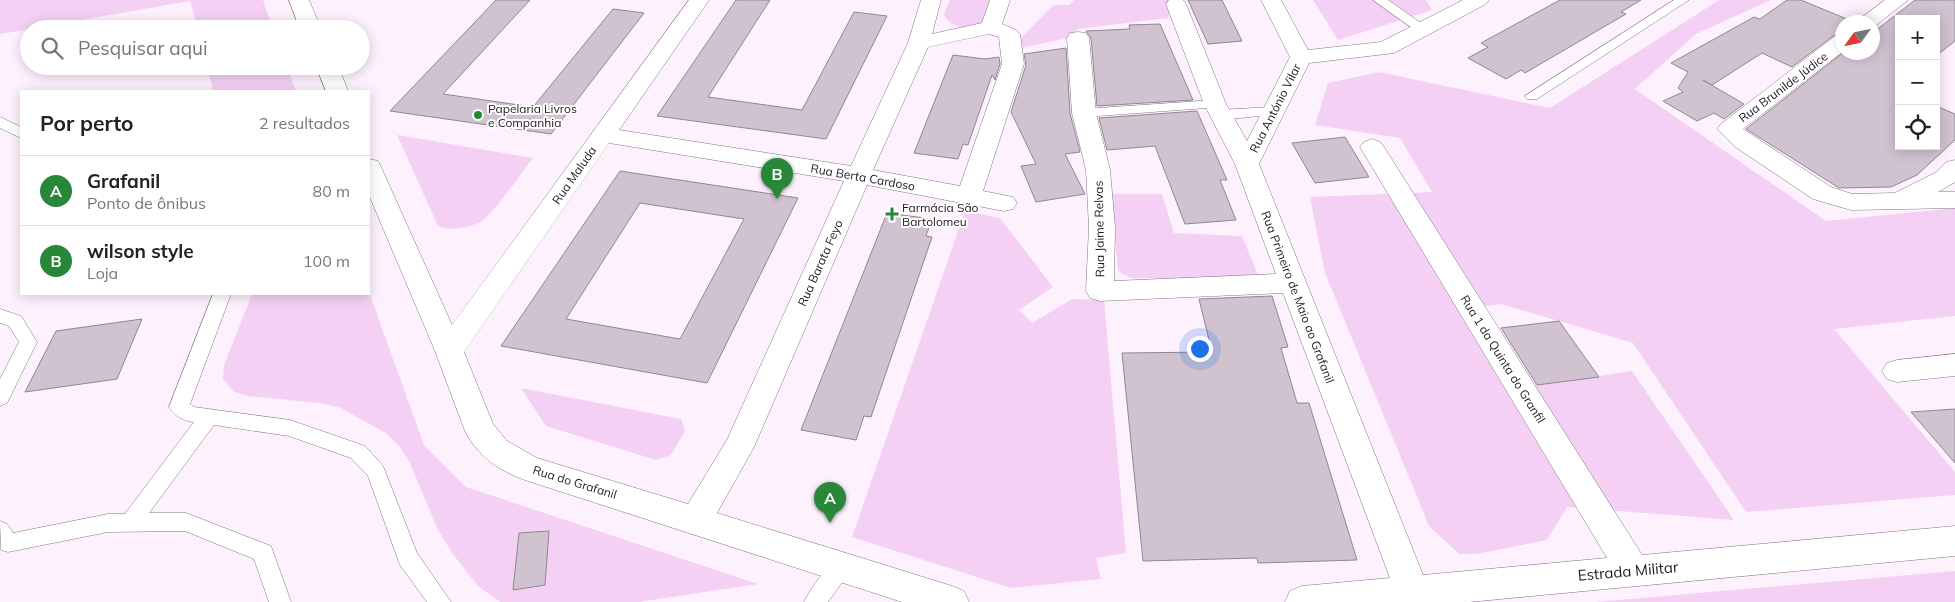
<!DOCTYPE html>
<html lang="pt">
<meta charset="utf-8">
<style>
body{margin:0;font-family:Mulish,sans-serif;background:#f6f6f6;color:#222}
.controls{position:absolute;right:15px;top:15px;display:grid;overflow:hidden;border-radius:0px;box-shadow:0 2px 12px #0003}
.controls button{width:45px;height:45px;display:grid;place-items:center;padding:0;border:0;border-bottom:1px solid #e0e0e0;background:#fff;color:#222;font:25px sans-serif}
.compass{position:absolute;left:1835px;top:15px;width:45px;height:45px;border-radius:50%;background:#fff;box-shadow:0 2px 12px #0003;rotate:237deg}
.you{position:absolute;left:1199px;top:348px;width:18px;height:18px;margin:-12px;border:4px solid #fff;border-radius:50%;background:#1a73e8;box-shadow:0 0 0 8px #1a73e833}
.badge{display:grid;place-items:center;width:32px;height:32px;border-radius:50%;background:#288739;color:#fff;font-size:16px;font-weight:700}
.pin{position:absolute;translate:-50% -41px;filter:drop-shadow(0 1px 2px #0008)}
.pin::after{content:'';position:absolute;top:26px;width:18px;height:15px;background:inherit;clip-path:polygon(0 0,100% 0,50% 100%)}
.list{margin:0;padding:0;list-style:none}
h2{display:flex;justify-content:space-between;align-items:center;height:65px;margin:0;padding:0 20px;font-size:21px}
h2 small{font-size:16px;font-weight:400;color:#767676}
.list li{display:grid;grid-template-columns:32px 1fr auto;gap:15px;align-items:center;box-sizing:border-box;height:70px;padding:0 20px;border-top:1px solid #e0e0e0}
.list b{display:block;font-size:19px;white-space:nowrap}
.list p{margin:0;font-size:16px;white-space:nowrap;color:#767676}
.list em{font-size:16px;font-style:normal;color:#767676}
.icon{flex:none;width:28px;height:28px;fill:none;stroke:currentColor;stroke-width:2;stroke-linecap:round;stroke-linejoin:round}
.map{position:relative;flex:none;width:1955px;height:602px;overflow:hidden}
.search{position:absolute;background:#fff;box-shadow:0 2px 12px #0003;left:20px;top:20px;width:350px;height:55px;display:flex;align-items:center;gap:12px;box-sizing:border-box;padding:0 18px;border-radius:28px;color:#767676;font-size:19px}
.panel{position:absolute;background:#fff;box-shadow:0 2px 12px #0003;left:20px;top:90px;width:350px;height:205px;border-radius:0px}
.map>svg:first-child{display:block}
.green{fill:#f4d1f4}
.building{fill:#d0c2cf;stroke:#928692;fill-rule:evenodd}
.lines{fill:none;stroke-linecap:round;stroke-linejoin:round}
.lane-casing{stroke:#827681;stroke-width:1}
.street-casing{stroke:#827681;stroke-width:1}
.lane{fill:#fff;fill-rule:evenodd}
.street{fill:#fff;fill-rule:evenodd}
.poi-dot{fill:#288739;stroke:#fff;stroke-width:2}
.labels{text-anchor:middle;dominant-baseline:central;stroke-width:4;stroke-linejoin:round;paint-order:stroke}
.street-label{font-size:12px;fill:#1e191e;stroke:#fff}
.poi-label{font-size:12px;fill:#1e191e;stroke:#fff;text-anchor:start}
.near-street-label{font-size:15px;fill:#1e191e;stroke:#fff}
</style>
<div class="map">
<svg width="1955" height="602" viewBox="0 0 1955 602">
<rect width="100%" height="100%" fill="#fef1fe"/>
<g class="green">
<polygon points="0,0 263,0 273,29 198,29 190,1 0,34"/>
<path d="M950 0H992C990 6 989 14 986 19 978 31 950 31 944 14Z"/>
<polygon points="1074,0 1173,0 1168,18 1078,29 1068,38 1021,48 1020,39 1053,5 1069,5"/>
<polygon points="1313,0 1426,0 1432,10 1338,40"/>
<polygon points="1719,0 1771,0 1696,34 1635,89 1826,221 1955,208 1955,316 1834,329 1955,472 1955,495 1746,512 1633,343 1501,304 1462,309 1508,390 1632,371 1734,520 1567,507 1547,540 1476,554 1459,554 1429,526 1325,273 1310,197 1432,192 1400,138 1315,125 1328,83 1379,72 1550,108"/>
<polygon points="207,66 287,66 296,91 213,91"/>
<path d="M397 135 533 158C524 170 491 216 482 221 467 229 453 231 438 226Z"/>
<polygon points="1111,194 1162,194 1174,233 1242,236 1260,280 1131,278 1118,271"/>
<polygon points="965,211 1000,218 1053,287 1019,310 1032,323 1072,299 1104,300 1126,553 1096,558 1101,579 1011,588 852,537"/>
<polygon points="369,292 424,445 466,487 758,584 639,602 500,602 478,586 452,553 437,528 410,463 400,447 387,434 341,408 319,403 248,396 234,392 223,379 224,365 252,294 369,294"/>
<polygon points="521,388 681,419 685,431 671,455 656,460 546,426"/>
<polygon points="1955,571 1955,602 1595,602"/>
</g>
<g class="building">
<polygon points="496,0 530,0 443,94 533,107 613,9 644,13 551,134 390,111"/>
<polygon points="736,0 770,0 708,97 802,110 854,12 887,16 826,139 657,116"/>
<polygon points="1188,0 1222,0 1242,41 1208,44"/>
<polygon points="1560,0 1641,0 1621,12 1626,14 1525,73 1521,70 1506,79 1468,58 1488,47 1481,43"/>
<polygon points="1787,0 1801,0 1854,22 1842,22 1842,34 1833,36 1792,67 1762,53 1712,85 1703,80 1744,104 1724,119 1714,113 1697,121 1663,101 1683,92 1678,88 1688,72 1671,63 1754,17 1760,19"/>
<polygon points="1915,0 1955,0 1955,41 1936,56 1936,19 1899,19 1899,146 1936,146 1936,106 1955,114 1955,140 1917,175 1891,187 1839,188 1746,129 1844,52 1872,52 1872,30 1875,31"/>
<polygon points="1160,24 1193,100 1097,106 1091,38 1086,31 1130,29 1129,25"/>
<polygon points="1066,48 1070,113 1080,152 1065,154 1085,194 1036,202 1021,166 1036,164 1011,112 1026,65 1024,54"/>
<polygon points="953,55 985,59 999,57 1000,64 995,80 992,75 968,145 963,144 958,159 914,153"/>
<polygon points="1197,111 1227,180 1220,180 1236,220 1185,224 1155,146 1107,150 1099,118"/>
<polygon points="1345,137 1369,177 1315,183 1292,143"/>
<path d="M620 171 798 198 707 383 501 346ZM640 203 744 219 680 339 566 319Z"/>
<polygon points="887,213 932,219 926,236 932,237 871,417 864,416 856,440 801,430"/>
<polygon points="1272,296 1288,347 1281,348 1297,403 1309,403 1357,560 1258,563 1257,558 1143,561 1122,353 1212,352 1199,299"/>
<polygon points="142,319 117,379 25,392 56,331"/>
<polygon points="1559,321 1599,377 1537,385 1501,328"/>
<polygon points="1955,409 1955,463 1911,412"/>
<polygon points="549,531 545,585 513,590 519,533"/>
</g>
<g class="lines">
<defs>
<g id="lane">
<polygon points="1373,0 1388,0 1431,30 1429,33 1419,33"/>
<polygon points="1674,0 1689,0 1537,99 1527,99 1525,96"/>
<polygon points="1215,100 1220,101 1222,104 1220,107 1084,117 1079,116 1077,113 1079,110 1084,109"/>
<polygon points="1274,107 1279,108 1281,111 1279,114 1220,120 1215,118 1213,115 1215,112 1220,110"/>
<polygon points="0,117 21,127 21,138 0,128"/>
<path d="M213 294H231L190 404 194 407 290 420 365 446 383 466 417 553 451 602H427L400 565 368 476 351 458 289 436 214 425 149 513H186L271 546 291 602H269L254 559 185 531 108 532 8 552 1 550 0 521 7 524 13 533 108 514H125L194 422C184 421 174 416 169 407Z"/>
<polygon points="0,309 21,316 37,342 7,403 0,406 0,379 19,342 9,326 0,323"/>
<path d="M842 557 850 560 853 567 828 602H804C810 589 829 562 842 557Z"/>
</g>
<g id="street">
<polygon points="289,0 309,0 321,29 300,29"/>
<path d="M689 0H709L619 130 851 166 908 43 921 0H941L932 34 982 23 990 0H1010L1002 24 1016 30 1020 34 1024 64 983 191 1013 197 1017 203 1013 209 1004 211 867 185 754 447 717 513 952 586 964 591 969 602H902L528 481C501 472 478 457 465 431L435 351 369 195V159L378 161 381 167 452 325ZM989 34 999 37 1002 64 960 186 873 170 928 47ZM609 143 844 181 727 440 688 504 537 458 507 441 493 424 464 352Z"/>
<polygon points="1169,0 1183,0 1186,4 1226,104 1247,141 1290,57 1261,0 1281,0 1308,50 1381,42 1463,0 1489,0 1486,4 1394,53 1309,63 1259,164 1423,575 1607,558 1360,147 1364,142 1372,139 1380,142 1384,147 1642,555 1955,526 1955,556 1469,602 1285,602 1290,591 1302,586 1390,578 1283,293 1100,301 1090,298 1086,291 1089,227 1086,170 1072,113 1067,38 1070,33 1078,32 1086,33 1089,38 1096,113 1110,170 1115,227 1114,281 1276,274 1235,164 1204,104 1166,4"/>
<polygon points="1885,0 1908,0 1875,26 1872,27 1872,22 1858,22 1861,18"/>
<polygon points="1842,36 1842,52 1743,129 1831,187 1852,194 1895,193 1935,173 1946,162 1955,160 1955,182 1938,192 1955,192 1955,208 1851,210 1813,199 1734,146 1717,129 1721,124 1834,37"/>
<polygon points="316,66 338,66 348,91 326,91"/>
<polygon points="1955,354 1955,376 1897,382 1887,379 1882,371 1887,363 1897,360"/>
</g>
</defs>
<use href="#lane" class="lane-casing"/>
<use href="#street" class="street-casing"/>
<use href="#lane" class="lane"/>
<use href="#street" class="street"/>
</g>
<g class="poi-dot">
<circle cx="478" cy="115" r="5"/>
<path d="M889.5 206.5h5v5h5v5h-5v5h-5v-5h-5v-5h5z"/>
</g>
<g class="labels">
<g class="street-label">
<text transform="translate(1783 87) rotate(-37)">Rua Brunilde Júdice</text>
<text transform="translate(1275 108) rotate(-63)">Rua António Vilar</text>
<text transform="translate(574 175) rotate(-55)">Rua Maluda</text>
<text transform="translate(863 177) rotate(10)">Rua Berta Cardoso</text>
<text transform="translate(1099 229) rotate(-91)">Rua Jaime Relvas</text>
<text transform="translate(820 263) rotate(-66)">Rua Barata Feyo</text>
<text transform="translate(1298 297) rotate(69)">Rua Primeiro de Maio ao Grafanil</text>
<text transform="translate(1503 359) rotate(58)">Rua 1 da Quinta do Granfil</text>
<text transform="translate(575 482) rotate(17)">Rua do Grafanil</text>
</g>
<g class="poi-label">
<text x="488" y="108">Papelaria Livros<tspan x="488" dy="14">e Companhia</tspan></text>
<text x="902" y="207">Farmácia São<tspan x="902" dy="14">Bartolomeu</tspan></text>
</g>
<g class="near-street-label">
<text transform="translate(1628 571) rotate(-5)">Estrada Militar</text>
</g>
</g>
</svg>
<div class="controls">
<button>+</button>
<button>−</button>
<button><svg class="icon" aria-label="locate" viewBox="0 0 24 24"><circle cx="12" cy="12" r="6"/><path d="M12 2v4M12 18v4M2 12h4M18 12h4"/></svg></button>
</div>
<svg class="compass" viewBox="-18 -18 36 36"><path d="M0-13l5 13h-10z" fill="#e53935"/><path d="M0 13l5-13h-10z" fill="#767676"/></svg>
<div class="you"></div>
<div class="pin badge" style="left:830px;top:523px">A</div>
<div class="pin badge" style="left:777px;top:199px">B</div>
<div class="search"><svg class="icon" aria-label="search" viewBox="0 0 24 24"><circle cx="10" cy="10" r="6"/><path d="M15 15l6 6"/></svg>Pesquisar aqui</div>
<section class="panel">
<h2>Por perto<small>2 resultados</small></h2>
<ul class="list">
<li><span class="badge">A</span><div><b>Grafanil</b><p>Ponto de ônibus</p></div><em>80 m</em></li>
<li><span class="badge">B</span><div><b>wilson style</b><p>Loja</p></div><em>100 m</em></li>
</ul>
</section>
</div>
